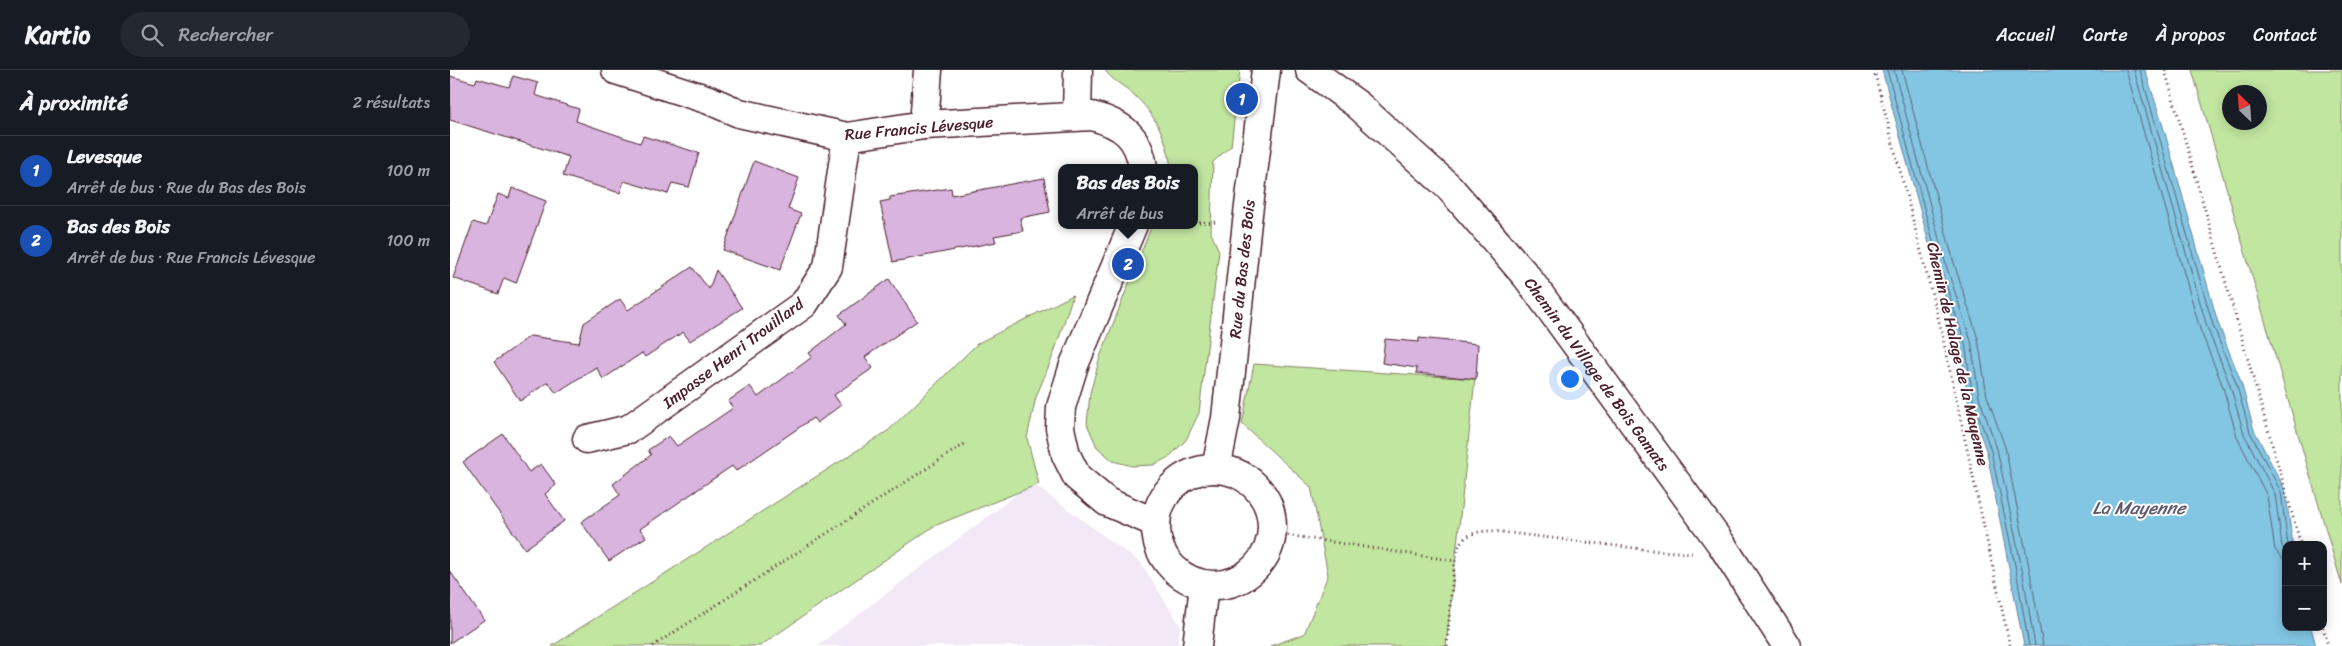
<!DOCTYPE html>
<html lang="fr">
<meta charset="utf-8">
<style>
body{margin:0;font-family:Sriracha,sans-serif;background:#242831;color:#f1f3f6}
.controls{position:absolute;right:15px;bottom:15px;display:grid;overflow:hidden;border-radius:10px;box-shadow:0 2px 12px #0003}
.controls button{width:45px;height:45px;display:grid;place-items:center;padding:0;border:0;border-bottom:1px solid #363941;background:#171b24;color:#f1f3f6;font:25px sans-serif}
.compass{position:absolute;left:1772px;top:15px;width:45px;height:45px;border-radius:50%;background:#171b24;box-shadow:0 2px 12px #0003;rotate:335deg}
.you{position:absolute;left:1119px;top:308px;width:18px;height:18px;margin:-12px;border:4px solid #fff;border-radius:50%;background:#1a73e8;box-shadow:0 0 0 8px #1a73e833}
.badge{display:grid;place-items:center;width:32px;height:32px;border-radius:50%;background:#1f6fb2;color:#fff;font-size:16px;font-weight:700}
.pin{position:absolute;translate:-50% -50%;border:2px solid #fff;box-shadow:0 1px 5px #0006}
.popup{position:absolute;left:608px;top:94px;width:140px;height:65px;box-sizing:border-box;display:grid;place-content:center;border-radius:10px;background:#171b24;filter:drop-shadow(0 1px 4px #0005);font-size:16px;white-space:nowrap;color:#9ea1a6}
.popup b{font-size:19px;color:#f1f3f6}
.popup::after{content:'';position:absolute;left:50%;top:100%;margin-left:-10px;border:10px solid transparent;border-top-color:#171b24}
.list{margin:0;padding:0;list-style:none}
h2{display:flex;justify-content:space-between;align-items:center;height:65px;margin:0;padding:0 20px;font-size:21px}
h2 small{font-size:16px;font-weight:400;color:#9ea1a6}
.list li{display:grid;grid-template-columns:32px 1fr auto;gap:15px;align-items:center;box-sizing:border-box;height:70px;padding:0 20px;border-top:1px solid #363941}
.list b{display:block;font-size:19px;white-space:nowrap}
.list p{margin:0;font-size:16px;white-space:nowrap;color:#9ea1a6}
.list em{font-size:16px;font-style:normal;color:#9ea1a6}
.icon{flex:none;width:28px;height:28px;fill:none;stroke:currentColor;stroke-width:2;stroke-linecap:round;stroke-linejoin:round}
.map{position:relative;flex:none;width:1892px;height:576px;overflow:hidden}
header{display:flex;align-items:center;gap:30px;box-sizing:border-box;height:70px;padding:0 25px;background:#171b24;border-bottom:1px solid #363941}
header strong{font-size:24px}
nav{display:flex;gap:28px;margin-inline-start:auto;font-size:18px}
.search{width:350px;height:45px;background:#242831;display:flex;align-items:center;gap:12px;box-sizing:border-box;padding:0 18px;border-radius:28px;color:#9ea1a6;font-size:19px}
main{display:flex}
aside{flex:1;background:#171b24}
.map>svg:first-child{display:block}
.built{fill:#f3e8f5}
.green{fill:#c1e6a0;stroke:#868266;fill-rule:evenodd}
.water{fill:#82c6e3;stroke:#6c8399}
.lines{fill:none;stroke-linecap:round;stroke-linejoin:round}
.shore{stroke:#606275;stroke-width:1}
.building{fill:#d8b4de;stroke:#4a1f2b}
.minor-casing{stroke:#4a1f2b;stroke-width:31}
.tertiary-casing{stroke:#4a1f2b;stroke-width:31}
.secondary-casing{stroke:#4a1f2b;stroke-width:31}
.path{stroke:#4a1f2b;stroke-width:3;stroke-dasharray:1 4;stroke-linecap:butt}
.minor{stroke:#fff;stroke-width:28}
.tertiary{stroke:#fff;stroke-width:28}
.secondary{stroke:#fff;stroke-width:28}
.labels{text-anchor:middle;dominant-baseline:central;stroke-width:4;stroke-linejoin:round;paint-order:stroke}
.street-label{font-size:16px;fill:#4a1f2b;stroke:#fff}
.water-label{font-size:18px;font-style:italic;fill:#5e596b;stroke:#fff}
</style>
<header>
<strong>Kartio</strong>
<div class="search"><svg class="icon" aria-label="search" viewBox="0 0 24 24"><circle cx="10" cy="10" r="6"/><path d="M15 15l6 6"/></svg>Rechercher</div>
<nav><a>Accueil</a><a>Carte</a><a>À propos</a><a>Contact</a></nav>
</header>
<main>
<aside>
<h2>À proximité<small>2 résultats</small></h2>
<ul class="list">
<li><span class="badge" style="background:#1a4fb4">1</span><div><b>Levesque</b><p>Arrêt de bus · Rue du Bas des Bois</p></div><em>100 m</em></li>
<li><span class="badge" style="background:#1a4fb4">2</span><div><b>Bas des Bois</b><p>Arrêt de bus · Rue Francis Lévesque</p></div><em>100 m</em></li>
</ul>
</aside>
<div class="map">
<svg width="1892" height="576" viewBox="0 0 1892 576">
<rect width="100%" height="100%" fill="#fff"/>
<filter id="ink" filterUnits="userSpaceOnUse"><feTurbulence type="fractalNoise" baseFrequency=".02" numOctaves="2"/><feDisplacementMap in="SourceGraphic" scale="10" xChannelSelector="R" yChannelSelector="G"/><feConvolveMatrix kernelMatrix="1 2 1 2 8 2 1 2 1" color-interpolation-filters="sRGB"/></filter>
<g filter="url(#ink)">
<polygon class="built" points="582,413 691,493 730,555 727,576 367,576"/>
<g class="green">
<path d="M655 0H790L781 76 763 92 761 163 769 181 749 343 736 370 719 387 703 395 682 396 663 391 647 377 637 354 640 323 650 287 702 155H744V98H721C717 67 705 44 682 23 673 15 661 10 655 0Z"/>
<path d="M1742 0H1892V515ZM1810 22V52H1780V22Z"/>
<polygon points="623,225 604,283 586,327 577,368 589,414 484,456 310,576 102,576 439,360 528,273"/>
<polygon points="804,294 1025,309 996,576 820,576 854,564 878,505 861,417 792,354"/>
</g>
<polygon class="water" points="1432,0 1695,0 1713,56 1768,253 1791,312 1804,360 1835,420 1843,475 1836,475 1836,557 1861,557 1866,576 1574,576 1537,383 1518,330 1510,274 1486,199"/>
<g class="lines">
<g class="shore">
<polyline points="1437,0 1490,197 1515,273 1523,329 1541,381 1566,500 1579,576"/>
<polyline points="1444,0 1496,195 1521,271 1529,327 1547,379 1572,499 1585,576"/>
<polyline points="1452,0 1504,193 1528,269 1537,326 1555,377 1579,497 1593,576"/>
<polyline points="1676,0 1750,259 1773,317 1787,367 1817,426 1825,480 1836,492"/>
<polyline points="1684,0 1757,257 1780,315 1794,364 1825,424 1832,476 1836,483"/>
<polyline points="1690,0 1763,255 1786,313 1800,362 1831,422 1838,475"/>
</g>
</g>
<g class="building">
<polygon points="0,6 25,13 27,8 59,17 63,6 88,13 85,25 129,39 126,51 190,73 193,66 249,83 239,117 222,113 218,124 174,111 170,123 113,106 119,87 0,50"/>
<polygon points="304,91 349,108 338,139 351,144 330,200 273,180"/>
<polygon points="594,108 600,142 570,148 573,161 544,166 546,172 443,192 430,132 440,130 440,127 501,118 502,125"/>
<polygon points="62,118 96,131 66,213 54,208 48,224 3,208 23,152 36,156 48,124 59,128"/>
<polygon points="242,197 259,219 266,200 292,238 240,271 233,262 195,287 192,283 153,309 146,297 106,323 98,312 70,331 44,292 80,266 129,273 134,253 170,229 178,240"/>
<polygon points="439,209 467,251 415,287 423,298 384,325 391,335 367,353 363,348 286,401 282,396 190,459 196,467 159,491 131,452 170,425 163,414 201,385 198,380 219,366 227,376 283,338 278,331 300,316 308,327 362,287 359,283 396,254 389,245"/>
<polygon points="969,268 1028,274 1026,309 966,303 967,298 932,293 935,269 969,272"/>
<polygon points="53,364 79,402 91,394 106,415 95,424 114,451 75,479 13,392"/>
<polygon points="0,501 34,550 0,573"/>
</g>
<g class="lines">
<defs>
<g id="minor">
<path d="M166 0 259 30 289 43 397 67 474 55 642 46C672 54 689 66 693 98"/>
<polyline points="860,0 908,35 999,117 1077,207 1272,475 1337,576"/>
<polyline points="627,45 628,0"/>
<polyline points="474,55 478,0"/>
<polyline points="683,155 624,295 611,337 610,358 616,385 627,407 657,432 706,453"/>
<polyline points="137,369 179,359 354,234 378,197 397,67"/>
</g>
<polyline id="tertiary" points="766,399 776,348 797,152 816,0"/>
<g id="secondary">
<circle cx="764" cy="457" r="58"/>
<polyline points="747,576 754,515"/>
</g>
</defs>
<use href="#minor" class="minor-casing"/>
<use href="#tertiary" class="tertiary-casing"/>
<use href="#secondary" class="secondary-casing"/>
<g class="path">
<polyline points="1424,0 1490,255 1560,576"/>
<polyline points="1715,0 1851,475"/>
<polyline points="744,153 769,152"/>
<polyline points="823,463 1006,491"/>
<polyline points="1873,557 1878,576"/>
<polyline points="203,576 516,373"/>
<path d="M997 576C999 557 1002 484 1011 472 1020 462 1031 461 1043 461L1209 481 1242 483"/>
</g>
<use href="#minor" class="minor"/>
<use href="#tertiary" class="tertiary"/>
<use href="#secondary" class="secondary"/>
</g>
</g>
<g class="labels">
<g class="street-label">
<text transform="translate(469 58) rotate(-5)">Rue Francis Lévesque</text>
<text transform="translate(792 199) rotate(-84)">Rue du Bas des Bois</text>
<text transform="translate(283 283) rotate(-37)">Impasse Henri Trouillard</text>
<text transform="translate(1508 284) rotate(77)">Chemin de Halage de la Mayenne</text>
<text transform="translate(1147 304) rotate(54)">Chemin du Village de Bois Gamats</text>
</g>
<g class="water-label">
<text x="1689" y="438">La Mayenne</text>
</g>
</g>
</svg>
<div class="controls">
<button>+</button>
<button>−</button>
</div>
<svg class="compass" viewBox="-18 -18 36 36"><path d="M0-13l5 13h-10z" fill="#e53935"/><path d="M0 13l5-13h-10z" fill="#9ea1a6"/></svg>
<div class="you"></div>
<div class="pin badge" style="left:792px;top:29px;background:#1a4fb4">1</div>
<div class="pin badge" style="left:678px;top:194px;background:#1a4fb4">2</div>
<div class="popup"><b>Bas des Bois</b>Arrêt de bus</div>
</div>
</main>
